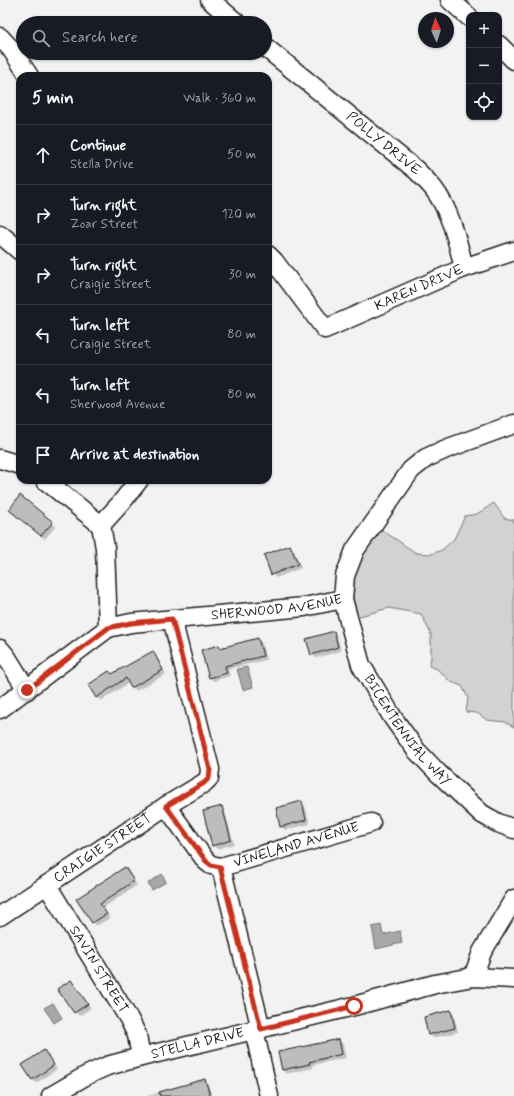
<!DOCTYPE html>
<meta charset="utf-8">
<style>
body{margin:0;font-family:Mynerve,sans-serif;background:#242831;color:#f1f3f6}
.controls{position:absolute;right:12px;top:12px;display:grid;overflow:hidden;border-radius:8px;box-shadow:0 1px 3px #0004}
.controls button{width:36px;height:36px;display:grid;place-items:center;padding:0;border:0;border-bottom:1px solid #363941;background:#171b24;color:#f1f3f6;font:20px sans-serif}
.compass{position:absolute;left:418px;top:12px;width:36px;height:36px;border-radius:50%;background:#171b24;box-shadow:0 1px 3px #0004;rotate:357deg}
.stop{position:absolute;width:12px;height:12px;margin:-9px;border:3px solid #c8321e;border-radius:50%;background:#fff}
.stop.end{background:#c8321e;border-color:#fff;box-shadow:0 1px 4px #0008}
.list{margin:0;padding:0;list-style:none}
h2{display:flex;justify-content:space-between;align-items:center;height:52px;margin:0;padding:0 16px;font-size:17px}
h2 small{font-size:13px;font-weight:400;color:#9ea1a6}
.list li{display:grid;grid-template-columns:26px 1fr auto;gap:12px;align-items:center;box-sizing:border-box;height:60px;padding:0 16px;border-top:1px solid #363941}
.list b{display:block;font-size:15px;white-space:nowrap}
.list p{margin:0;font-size:13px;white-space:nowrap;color:#9ea1a6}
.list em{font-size:13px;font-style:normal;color:#9ea1a6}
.icon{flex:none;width:22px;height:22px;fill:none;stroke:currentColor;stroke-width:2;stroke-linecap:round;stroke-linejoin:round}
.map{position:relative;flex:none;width:514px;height:1096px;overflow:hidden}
.search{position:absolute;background:#171b24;box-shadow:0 1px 3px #0004;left:16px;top:16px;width:256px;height:44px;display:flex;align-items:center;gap:10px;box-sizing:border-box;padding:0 14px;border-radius:22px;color:#9ea1a6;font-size:15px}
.panel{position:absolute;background:#171b24;box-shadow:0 1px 3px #0004;left:16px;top:72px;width:256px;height:412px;border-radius:12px}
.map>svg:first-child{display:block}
.green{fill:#d2d2d2;stroke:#777}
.water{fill:#a8a8a8;stroke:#707070}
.shadow{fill:#0003}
.building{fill:#bdbdbd;stroke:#1c1c1c}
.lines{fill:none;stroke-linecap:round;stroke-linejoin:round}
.minor-casing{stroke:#1c1c1c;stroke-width:21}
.minor{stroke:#fff;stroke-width:18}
.route{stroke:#c8321e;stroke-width:5}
.labels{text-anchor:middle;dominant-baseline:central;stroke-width:3;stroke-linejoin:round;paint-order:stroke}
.street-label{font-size:14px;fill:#1c1c1c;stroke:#fff}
</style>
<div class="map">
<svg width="514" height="1096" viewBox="0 0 514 1096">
<rect width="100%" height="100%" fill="#f2f2f2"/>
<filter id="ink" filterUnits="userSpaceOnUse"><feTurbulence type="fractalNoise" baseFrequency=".025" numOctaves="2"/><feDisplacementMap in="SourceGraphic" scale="8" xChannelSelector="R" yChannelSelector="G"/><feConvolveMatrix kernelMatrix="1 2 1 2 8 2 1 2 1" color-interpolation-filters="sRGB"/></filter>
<g filter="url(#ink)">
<polygon class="green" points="494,503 504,518 514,520 514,727 505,722 487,720 477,713 466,712 468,698 462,686 451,682 437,669 429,666 431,658 431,634 421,614 389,608 349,619 346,602 362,549 379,528 416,553 431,554 442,550 454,539 465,516 477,514"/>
<g class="water">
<polygon points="247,667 253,687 243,690 237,669"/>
<polygon points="162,874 166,882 152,890 148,883"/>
<polygon points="381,925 383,935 400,931 402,943 376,949 372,927"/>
<polygon points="53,1003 62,1018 54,1023 44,1008"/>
</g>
<g class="shadow">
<polygon points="14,513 52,523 56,526 45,539"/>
<polygon points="290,546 294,550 301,568 276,578 272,574"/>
<polygon points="333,632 337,636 341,651 316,658 312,654"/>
<polygon points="258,640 262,643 266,660 228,669 230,676 213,681 210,677 219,646 221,649"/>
<polygon points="153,653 156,656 166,674 136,691 130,682 101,701 97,697 112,675"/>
<polygon points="301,802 305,806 310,824 285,830 281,826"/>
<polygon points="221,807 225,811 234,844 217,849 213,845"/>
<polygon points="125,869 137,885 103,908 110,918 96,926 78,899"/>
<polygon points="75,985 91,1008 79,1016 59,990"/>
<polygon points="450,1011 454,1015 458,1032 433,1038 429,1034"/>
<polygon points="339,1040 343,1044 346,1058 313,1065 313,1068 286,1074 283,1070"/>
<polygon points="44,1052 57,1069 36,1083 32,1079"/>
<polygon points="205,1080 208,1084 212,1096 147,1096"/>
</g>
<g class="building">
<polygon points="20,495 53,522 41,536 9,510"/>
<polygon points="290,545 298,564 271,575 264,555"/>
<polygon points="334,631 338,647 311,655 306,639"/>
<polygon points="258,638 263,656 225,666 227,673 209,678 201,650 219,645 220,648"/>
<polygon points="153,651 163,670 131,688 126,678 96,698 88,685 109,671 112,674"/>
<polygon points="302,801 306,820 280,827 276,808"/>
<polygon points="222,806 231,840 212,846 203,811"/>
<polygon points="125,867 134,881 100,904 107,914 92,923 76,899"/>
<polygon points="71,980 88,1004 74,1013 57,989"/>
<polygon points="451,1010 455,1028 428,1035 424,1017"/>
<polygon points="339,1039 342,1054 309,1062 310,1064 282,1070 278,1052"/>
<polygon points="44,1050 54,1065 32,1080 22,1065"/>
<polygon points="205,1079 210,1096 160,1096 159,1092"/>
</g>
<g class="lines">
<defs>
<g id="minor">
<polyline points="210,0 237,23"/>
<polyline points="450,0 469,17"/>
<polyline points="0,37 12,50 29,76"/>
<polyline points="499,45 514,60"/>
<path id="s1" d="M265 47 416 170C422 176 428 182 433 188 450 209 458 243 464 268"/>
<polyline points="0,234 20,251"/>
<path id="s2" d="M268 255 274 261 325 329 464 268 514 251"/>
<path id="s3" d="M514 424 446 449 426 458 411 470 355 550 345 576 343 599 361 665 393 718 416 750 438 773 482 814 498 823 514 829"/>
<polyline points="0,459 20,465"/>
<polyline points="45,480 101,525"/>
<polyline points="101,525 105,548 108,628"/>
<polyline points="101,525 121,503 139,480"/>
<polyline points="0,649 6,656 27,690"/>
<path id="s4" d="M0 709 108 628 131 623 304 607 343 599"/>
<path id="s5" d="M166 806 206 861 211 865 221 867 371 823"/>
<polyline points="221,867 261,1029"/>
<path id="s6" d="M47 885 129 1019 137 1035 141 1057"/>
<path id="s7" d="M0 916 166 806 204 783 209 778 210 769 172 619"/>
<polyline points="473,977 482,952 514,899"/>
<polyline points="254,1030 269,1096"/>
<path id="s8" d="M51 1096 87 1075 107 1066 141 1057 354 1006 435 984 473 977 514 979"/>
</g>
</defs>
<use href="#minor" class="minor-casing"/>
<use href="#minor" class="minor"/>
</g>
</g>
<g class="lines" filter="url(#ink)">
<polyline class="route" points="27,690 108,628 131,623 172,619 210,769 209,778 204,783 166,806 206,861 211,865 220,867 261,1029 354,1006"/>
</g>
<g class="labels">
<g class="street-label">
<text stroke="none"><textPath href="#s1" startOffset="153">POLLY DRIVE</textPath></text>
<text stroke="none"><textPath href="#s2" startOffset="196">KAREN DRIVE</textPath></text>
<text stroke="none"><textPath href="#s4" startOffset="305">SHERWOOD AVENUE</textPath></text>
<text stroke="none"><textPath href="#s3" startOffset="411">BICENTENNIAL WAY</textPath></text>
<text stroke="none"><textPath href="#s5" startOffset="163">VINELAND AVENUE</textPath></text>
<text stroke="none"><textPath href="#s7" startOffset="123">CRAIGIE STREET</textPath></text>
<text stroke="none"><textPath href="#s6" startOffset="99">SAVIN STREET</textPath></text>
<text stroke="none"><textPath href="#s8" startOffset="157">STELLA DRIVE</textPath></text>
</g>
</g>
</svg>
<div class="controls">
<button>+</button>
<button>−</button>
<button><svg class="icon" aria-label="locate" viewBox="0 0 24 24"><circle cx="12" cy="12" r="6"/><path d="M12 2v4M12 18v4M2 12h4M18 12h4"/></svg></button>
</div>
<svg class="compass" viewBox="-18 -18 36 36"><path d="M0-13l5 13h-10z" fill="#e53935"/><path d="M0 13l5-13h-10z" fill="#9ea1a6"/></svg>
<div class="stop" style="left:354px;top:1006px"></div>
<div class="stop end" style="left:27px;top:690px"></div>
<div class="search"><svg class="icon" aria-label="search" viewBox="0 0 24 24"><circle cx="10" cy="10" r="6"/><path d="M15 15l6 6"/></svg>Search here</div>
<section class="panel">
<h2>5 min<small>Walk · 360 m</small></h2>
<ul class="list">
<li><svg class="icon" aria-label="ahead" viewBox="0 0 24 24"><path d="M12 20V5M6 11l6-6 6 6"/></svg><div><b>Continue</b><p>Stella Drive</p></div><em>50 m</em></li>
<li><svg class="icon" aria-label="right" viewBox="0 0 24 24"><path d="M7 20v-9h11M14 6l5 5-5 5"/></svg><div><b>Turn right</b><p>Zoar Street</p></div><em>120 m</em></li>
<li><svg class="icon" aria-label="right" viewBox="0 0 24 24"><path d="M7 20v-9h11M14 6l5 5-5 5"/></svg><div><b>Turn right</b><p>Craigie Street</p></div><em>30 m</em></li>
<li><svg class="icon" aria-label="left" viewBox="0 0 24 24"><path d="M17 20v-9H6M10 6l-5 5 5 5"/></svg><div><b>Turn left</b><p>Craigie Street</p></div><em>80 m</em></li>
<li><svg class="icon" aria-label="left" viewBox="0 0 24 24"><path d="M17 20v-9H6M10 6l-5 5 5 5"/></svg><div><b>Turn left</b><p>Sherwood Avenue</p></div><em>80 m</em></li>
<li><svg class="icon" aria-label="arrive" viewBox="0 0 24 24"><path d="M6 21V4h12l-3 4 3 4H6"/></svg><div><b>Arrive at destination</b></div></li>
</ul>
</section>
</div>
